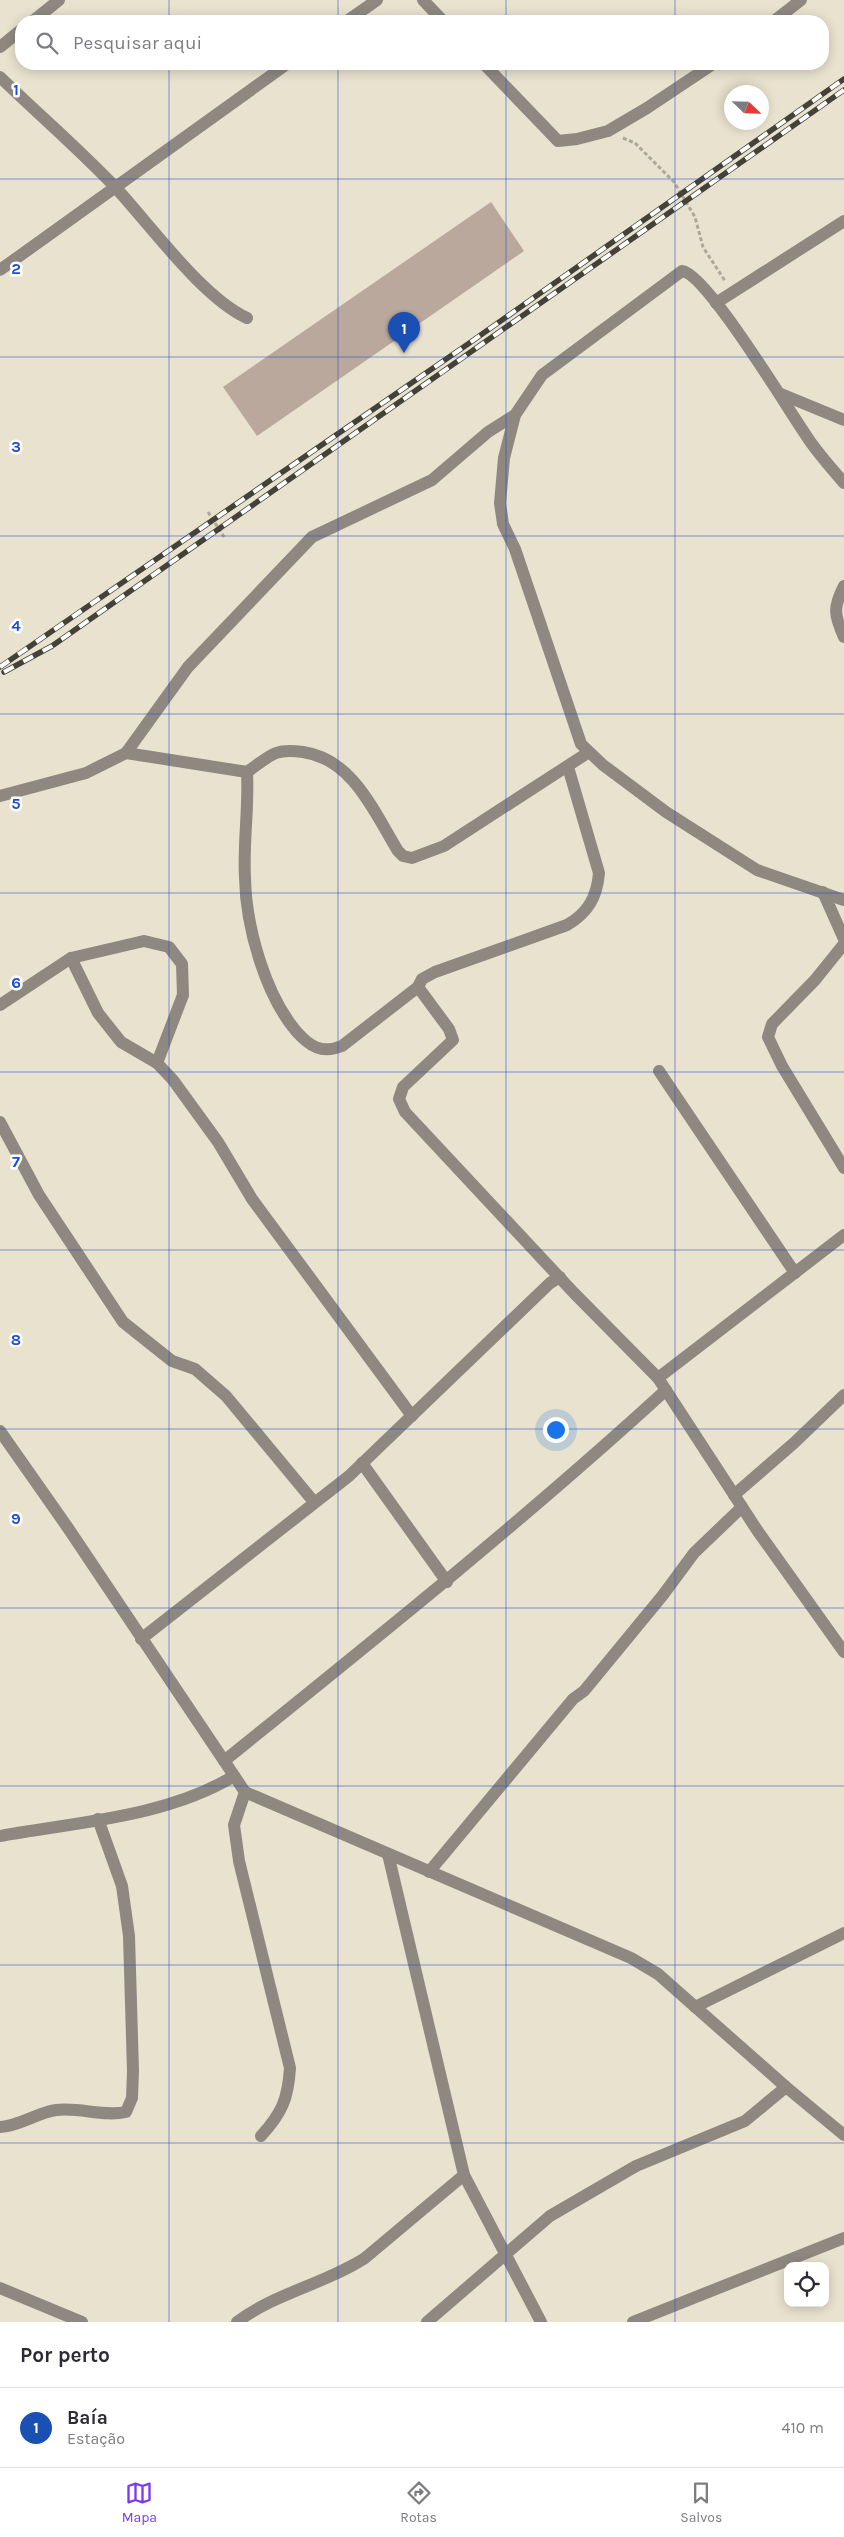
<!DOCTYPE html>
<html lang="pt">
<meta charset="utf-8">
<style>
body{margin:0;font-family:Karla,sans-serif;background:#f2f2f3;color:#2b2b33}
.controls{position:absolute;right:15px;bottom:15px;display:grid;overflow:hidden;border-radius:10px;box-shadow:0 2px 12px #0003}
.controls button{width:45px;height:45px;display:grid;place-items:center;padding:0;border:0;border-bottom:1px solid #e1e1e2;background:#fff;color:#2b2b33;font:25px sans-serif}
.compass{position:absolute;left:724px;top:85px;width:45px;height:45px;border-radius:50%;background:#fff;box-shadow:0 2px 12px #0003;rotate:113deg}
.you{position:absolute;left:555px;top:1429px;width:18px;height:18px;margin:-12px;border:4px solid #fff;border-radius:50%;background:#1a73e8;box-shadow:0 0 0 8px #1a73e833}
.badge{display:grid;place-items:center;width:32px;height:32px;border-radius:50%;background:#7c3aed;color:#fff;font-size:16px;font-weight:700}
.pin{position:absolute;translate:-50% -41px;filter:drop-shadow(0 1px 2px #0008)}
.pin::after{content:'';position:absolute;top:26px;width:18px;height:15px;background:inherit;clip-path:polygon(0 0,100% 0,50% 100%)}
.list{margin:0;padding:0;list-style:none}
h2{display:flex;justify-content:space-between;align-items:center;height:65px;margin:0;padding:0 20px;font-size:21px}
h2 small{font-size:16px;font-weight:400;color:#7c7c81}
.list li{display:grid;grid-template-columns:32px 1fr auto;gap:15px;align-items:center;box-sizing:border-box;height:80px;padding:0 20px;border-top:1px solid #e1e1e2}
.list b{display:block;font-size:19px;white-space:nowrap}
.list p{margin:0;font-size:16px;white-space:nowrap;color:#7c7c81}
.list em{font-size:16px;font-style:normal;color:#7c7c81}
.icon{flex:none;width:28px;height:28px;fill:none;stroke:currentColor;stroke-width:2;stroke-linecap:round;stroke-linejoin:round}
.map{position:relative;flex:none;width:844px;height:2322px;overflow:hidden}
.search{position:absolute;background:#fff;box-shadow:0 2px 12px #0003;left:15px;right:15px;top:15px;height:55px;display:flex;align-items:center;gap:12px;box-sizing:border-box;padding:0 18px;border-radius:20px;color:#7c7c81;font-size:19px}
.sheet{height:145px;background:#fff}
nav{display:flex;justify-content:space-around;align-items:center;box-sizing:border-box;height:70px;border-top:1px solid #e1e1e2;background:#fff;font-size:14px;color:#7c7c81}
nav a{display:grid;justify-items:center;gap:2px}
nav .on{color:#7c3aed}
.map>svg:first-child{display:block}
.building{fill:#baa89c}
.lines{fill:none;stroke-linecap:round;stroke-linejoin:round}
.path{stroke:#ada898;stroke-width:3;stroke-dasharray:4 2.5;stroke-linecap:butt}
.minor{stroke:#8e8881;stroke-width:12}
.rail-casing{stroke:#444238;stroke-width:5.5}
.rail{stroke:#fff;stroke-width:4;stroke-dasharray:11;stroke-linecap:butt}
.grid{fill:none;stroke:#1d4ed8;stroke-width:1;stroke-opacity:0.55}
.grid-label{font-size:16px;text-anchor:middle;font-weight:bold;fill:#1d4ed8;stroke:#fff;stroke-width:5;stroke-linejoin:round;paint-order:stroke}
</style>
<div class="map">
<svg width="844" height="2322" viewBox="0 0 844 2322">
<rect width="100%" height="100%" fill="#e8e2ce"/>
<polygon class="building" points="491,202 524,251 257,436 223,387"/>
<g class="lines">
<g class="path">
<polyline points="623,138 635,143 674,182 695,217 703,247 725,281"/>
<polyline points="208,512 224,537"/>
</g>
<g class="minor">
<polyline points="423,0 443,21"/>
<polyline points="33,21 59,0"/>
<polyline points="347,21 377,0"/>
<polyline points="774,21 801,0"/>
<polyline points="0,47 21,30"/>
<polyline points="484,64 558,141 577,139 608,131 647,108 713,64"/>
<path d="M0 77C38 114 79 149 116 188 151 226 202 297 247 318"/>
<polyline points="0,270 287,64"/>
<polyline points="716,303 844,221"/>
<polyline points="781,394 844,420"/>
<path d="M844 483C833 470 822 458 812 444 793 418 707 273 682 271L542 375 515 415 504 458 500 503 503 524 515 549 581 744 603 765 666 812 757 870 844 900"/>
<path d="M844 586C833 607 834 615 844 637"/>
<path d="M126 753 247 772C256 766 266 757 276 753 284 750 296 751 303 752 353 759 374 812 398 851L403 856 412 858 444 846 589 752"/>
<path d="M247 772C249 807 243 843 245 878 246 927 265 994 296 1031 310 1047 322 1054 342 1046L418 987 422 979 435 972 567 925C588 913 597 897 599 873L568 767"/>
<polyline points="0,796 86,773 126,753 188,667 312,537 432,480 488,432 515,415"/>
<polyline points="823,892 844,939"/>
<polyline points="844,944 815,980 772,1024 768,1037 782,1066 844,1168"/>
<polyline points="71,958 98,1013 121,1042 157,1063 173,1080 218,1142 252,1199 412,1416"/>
<polyline points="418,987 449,1029 453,1040 403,1087 399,1099 405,1112 574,1293 658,1378 757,1530 844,1652"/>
<polyline points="0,1005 71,958 144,941 169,947 182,964 183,995 157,1063"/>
<polyline points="659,1071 795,1273"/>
<polyline points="0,1122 39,1195 123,1322 172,1361 195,1369 226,1396 314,1502"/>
<polyline points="658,1378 844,1235"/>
<polyline points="0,1431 68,1528 245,1792 631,1958 658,1974 786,2087 844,2135"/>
<polyline points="362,1463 447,1582"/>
<polyline points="734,1495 794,1443 844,1395"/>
<polyline points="141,1639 349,1476 550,1283 560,1277"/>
<path d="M224 1761C374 1640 524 1520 666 1390"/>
<path d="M245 1792 234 1825 239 1861 290 2068C288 2099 282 2113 261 2136"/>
<path d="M0 1836C77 1822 166 1817 234 1776"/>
<polyline points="388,1854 464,2175 541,2322"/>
<polyline points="429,1872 573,1699 584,1691 663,1595 694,1553 742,1507"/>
<polyline points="695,2007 844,1933"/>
<path d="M0 2127C20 2126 36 2113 56 2110 80 2107 103 2117 126 2112L132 2098 133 2071 129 1936 122 1886 98 1819"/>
<polyline points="0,2288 82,2322"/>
<path d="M237 2322C275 2293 325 2284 365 2258L464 2175"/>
<polyline points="427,2322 550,2216 636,2166 745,2121 786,2087"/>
<polyline points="633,2322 844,2238"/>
</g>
<defs>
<g id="rail">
<polyline points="0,667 468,344 844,79"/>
<polyline points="4,672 52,646 844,90"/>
</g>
</defs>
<use href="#rail" class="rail-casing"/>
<use href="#rail" class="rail"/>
</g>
<path class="grid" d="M169 0V21M338 0V21M506 0V21M675 0V21M169 64V2322M338 64V2322M506 64V2322M675 64V2322M0 179H844M0 357H844M0 536H844M0 714H844M0 893H844M0 1072H844M0 1250H844M0 1429H844M0 1608H844M0 1786H844M0 1965H844M0 2143H844"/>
<g class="grid-label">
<text x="16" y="95">1</text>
<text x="16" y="274">2</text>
<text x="16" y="452">3</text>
<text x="16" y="631">4</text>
<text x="16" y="809">5</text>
<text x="16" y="988">6</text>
<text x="16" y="1167">7</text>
<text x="16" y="1345">8</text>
<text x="16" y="1524">9</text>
</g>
</svg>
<div class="controls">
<button><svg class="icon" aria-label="locate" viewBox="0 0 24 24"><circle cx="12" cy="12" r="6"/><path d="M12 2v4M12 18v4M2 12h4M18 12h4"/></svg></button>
</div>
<svg class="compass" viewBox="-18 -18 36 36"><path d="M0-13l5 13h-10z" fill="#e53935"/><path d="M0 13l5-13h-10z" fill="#7c7c81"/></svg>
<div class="you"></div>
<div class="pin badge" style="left:404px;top:353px;background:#1a4fb4">1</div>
<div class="search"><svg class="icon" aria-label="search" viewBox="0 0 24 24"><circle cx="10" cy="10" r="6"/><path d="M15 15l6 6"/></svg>Pesquisar aqui</div>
</div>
<section class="sheet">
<h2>Por perto<small></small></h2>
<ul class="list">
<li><span class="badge" style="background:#1a4fb4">1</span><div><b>Baía</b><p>Estação</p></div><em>410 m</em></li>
</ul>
</section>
<nav>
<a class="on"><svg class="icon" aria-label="map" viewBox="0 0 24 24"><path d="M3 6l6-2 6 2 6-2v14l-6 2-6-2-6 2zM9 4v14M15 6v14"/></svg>Mapa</a>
<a><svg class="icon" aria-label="directions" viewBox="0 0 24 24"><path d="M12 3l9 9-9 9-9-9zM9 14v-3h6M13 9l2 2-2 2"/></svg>Rotas</a>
<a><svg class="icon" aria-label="saved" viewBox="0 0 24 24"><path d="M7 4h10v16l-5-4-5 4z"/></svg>Salvos</a>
</nav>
